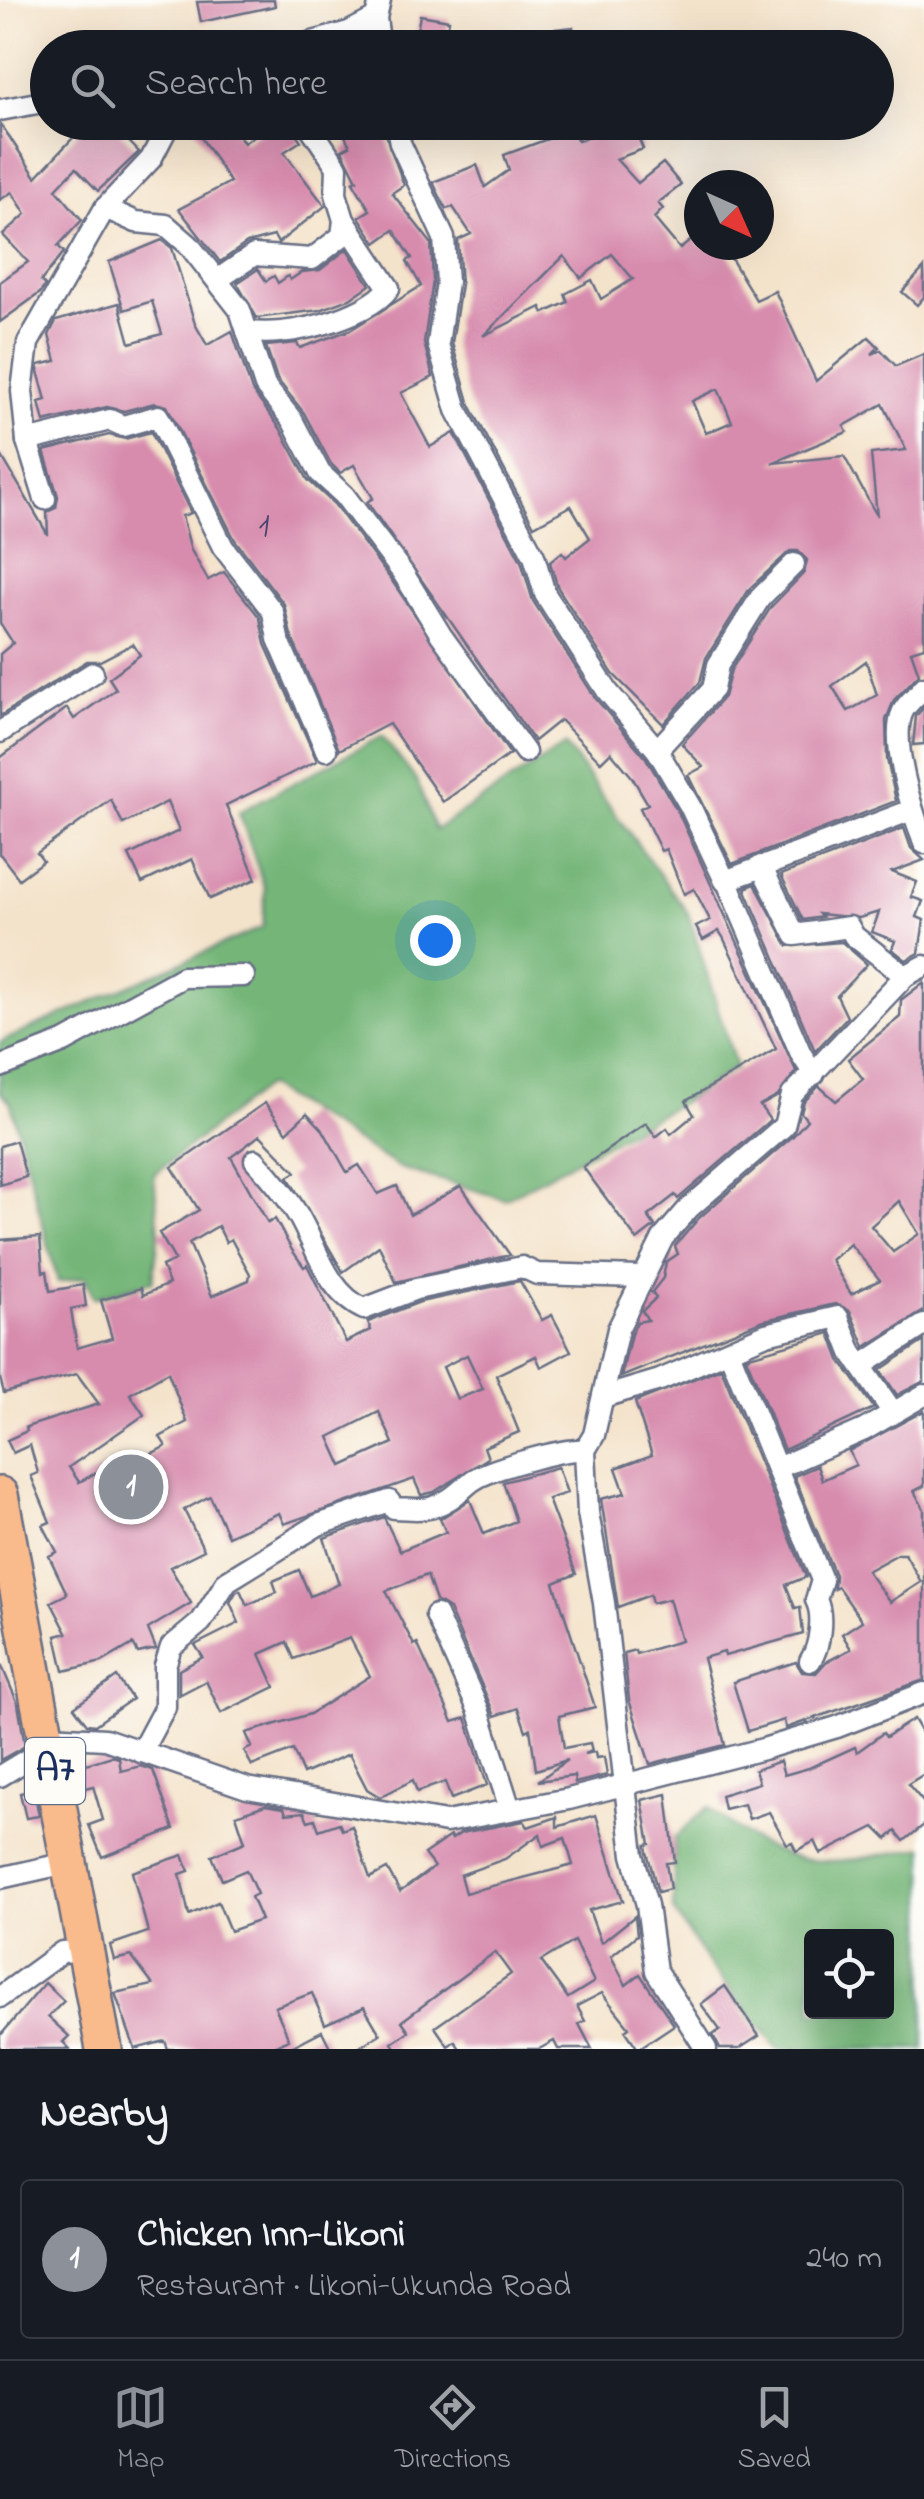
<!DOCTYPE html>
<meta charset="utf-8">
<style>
body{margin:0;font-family:"Indie Flower",sans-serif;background:#242831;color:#f1f3f6}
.controls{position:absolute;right:30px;bottom:30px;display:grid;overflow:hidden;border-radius:10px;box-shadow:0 10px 40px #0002}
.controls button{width:90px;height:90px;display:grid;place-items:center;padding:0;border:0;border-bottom:2px solid #363941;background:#171b24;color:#f1f3f6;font:50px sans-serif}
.compass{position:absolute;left:684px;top:170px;width:90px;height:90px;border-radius:50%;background:#171b24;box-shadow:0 10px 40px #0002;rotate:135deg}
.you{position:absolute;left:435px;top:940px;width:35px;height:35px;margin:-25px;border:8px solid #fff;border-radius:50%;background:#1a73e8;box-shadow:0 0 0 15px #1a73e833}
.badge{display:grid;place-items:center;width:65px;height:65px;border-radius:50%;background:#8c9099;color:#fff;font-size:32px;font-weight:700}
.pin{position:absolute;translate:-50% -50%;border:5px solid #fff;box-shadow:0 2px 10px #0006}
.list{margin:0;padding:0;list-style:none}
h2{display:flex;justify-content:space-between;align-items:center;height:130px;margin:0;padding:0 40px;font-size:42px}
h2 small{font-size:32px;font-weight:400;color:#9ea1a6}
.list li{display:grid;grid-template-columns:65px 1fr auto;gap:30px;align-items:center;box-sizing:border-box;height:160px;margin:0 20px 20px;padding:0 20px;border:2px solid #363941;border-radius:10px}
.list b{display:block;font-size:38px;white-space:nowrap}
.list p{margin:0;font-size:32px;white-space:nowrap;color:#9ea1a6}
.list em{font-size:32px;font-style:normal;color:#9ea1a6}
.icon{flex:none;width:55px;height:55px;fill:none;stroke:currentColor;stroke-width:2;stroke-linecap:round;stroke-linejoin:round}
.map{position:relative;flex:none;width:924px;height:2049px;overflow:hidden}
.search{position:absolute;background:#171b24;box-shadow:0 10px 40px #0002;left:30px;right:30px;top:30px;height:110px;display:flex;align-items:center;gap:25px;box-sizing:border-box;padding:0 35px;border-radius:55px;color:#9ea1a6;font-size:38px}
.sheet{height:310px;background:#171b24}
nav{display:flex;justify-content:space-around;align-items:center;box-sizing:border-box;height:140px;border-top:2px solid #363941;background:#171b24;font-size:28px;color:#9ea1a6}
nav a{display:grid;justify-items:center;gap:5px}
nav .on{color:#8c9099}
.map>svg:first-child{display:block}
.forest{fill:#74b678;stroke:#48726b;stroke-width:2.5;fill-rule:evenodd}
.building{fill:#d78bad;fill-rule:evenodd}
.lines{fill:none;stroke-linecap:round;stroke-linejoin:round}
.minor-casing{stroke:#676e84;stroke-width:25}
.trunk-casing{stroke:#676e84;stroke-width:40}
.minor{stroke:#fff;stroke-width:20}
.trunk{stroke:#fabb8c;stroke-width:35}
.labels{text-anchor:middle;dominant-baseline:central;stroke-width:8;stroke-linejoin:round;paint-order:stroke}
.number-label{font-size:35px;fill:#4a4672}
.shield{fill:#fdfcf7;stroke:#5f6c8c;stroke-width:2.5}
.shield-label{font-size:38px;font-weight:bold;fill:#1b2f5e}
</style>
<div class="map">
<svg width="924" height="2049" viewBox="0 0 924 2049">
<rect width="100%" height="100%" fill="#fdfcf7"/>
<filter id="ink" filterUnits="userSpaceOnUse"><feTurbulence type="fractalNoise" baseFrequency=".01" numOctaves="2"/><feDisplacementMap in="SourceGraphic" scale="20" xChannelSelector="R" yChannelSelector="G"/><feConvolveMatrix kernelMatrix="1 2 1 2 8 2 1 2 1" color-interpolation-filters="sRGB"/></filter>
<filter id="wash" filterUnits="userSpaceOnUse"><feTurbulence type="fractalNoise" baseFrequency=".0048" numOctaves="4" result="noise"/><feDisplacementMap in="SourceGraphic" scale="40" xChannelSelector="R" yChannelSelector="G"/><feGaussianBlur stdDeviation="2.25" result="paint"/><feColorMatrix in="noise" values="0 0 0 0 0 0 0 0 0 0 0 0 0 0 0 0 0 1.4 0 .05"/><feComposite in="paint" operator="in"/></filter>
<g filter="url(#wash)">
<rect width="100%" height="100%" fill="#f4e3cb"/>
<g class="forest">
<polygon points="382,736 417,781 435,830 565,745 688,913 736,1067 684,1101 505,1199 400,1168 266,1086 154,1174 159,1233 153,1281 94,1298 85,1277 58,1282 10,1101 0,1092 0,1042 263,927 265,889 239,812"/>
<path d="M708 1807C791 1876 824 1866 924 1847V2049H778L707 1962 673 1910 675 1837ZM812 1936H886V2012H812Z"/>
</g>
<g id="blocks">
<g class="building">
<polygon points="274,0 275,6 201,22 197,2"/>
<polygon points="420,15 449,20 444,48 414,48"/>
<polygon points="573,27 575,48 546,48 544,30"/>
<polygon points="88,122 110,122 139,152 98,191 76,168 56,189 82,220 58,246 64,252 41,281 45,286 40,293 0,322 0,282 28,262 3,235 26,214 12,192 0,200 0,123 36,177"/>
<polygon points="191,122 230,122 244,143 274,122 288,122 301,141 284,152 325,206 278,243 274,236 247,243 220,262 179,209 230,182"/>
<polygon points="338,122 381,122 404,185 392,193 431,243 433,281 424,343 433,377 401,393 430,447 454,433 521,561 533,601 596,699 646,758 678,812 796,1071 778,1096 760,1106 770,1120 678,1199 675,1195 648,1216 655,1226 637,1240 583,1167 646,1123 656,1137 667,1128 671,1134 694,1115 686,1101 776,1049 723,937 719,931 703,940 696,927 710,920 694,889 684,894 666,849 661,851 640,808 648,804 632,777 611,752 601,762 560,720 534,741 367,502 373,498 354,465 340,473 331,464 304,413 277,379 266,346 297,343 300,348 350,330 421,286 407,261 412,258 394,230 376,243 359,217 370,210 353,182 357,180 342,150 350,146"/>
<path d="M624 122H632L643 149 616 159 638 183 663 163 681 185 658 203 663 209 654 218 680 249 699 234V245H723L756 300 775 291 816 381 869 337 879 347 872 354 881 350 896 366 924 354V647L911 651 919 674 894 700 886 720 887 759 896 801 732 864 688 775 703 767 682 744 724 697 731 670 771 607 804 573 807 560 798 551H790L750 588 706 658 700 682 663 724 613 674 558 588 550 562 562 552 566 557 590 538 571 506 534 526 470 405 452 343 461 284 458 240 471 234 453 207 446 209 433 182 477 165 485 187 509 170 504 155 572 130 578 141ZM612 254 633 279 601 299 592 280 565 294 568 302 544 313 541 307 483 336 564 256 581 278ZM718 389 732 422 706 433 692 401ZM883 404 906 450 871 454 877 516 844 456 772 463 847 432 844 426ZM866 661 877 695 848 711 832 686Z"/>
<polygon points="162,240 172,248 195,324 207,345 232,331 252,391 280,428 308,480 334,504 392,581 510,754 443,802 389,724 339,750 291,635 284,604 235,540 167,406 155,403 124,411 107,407 44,422 39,402 46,400 38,371 39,365 56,361 49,335 56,321 119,303 130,343 162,334 152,301 124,310 109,262"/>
<polygon points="347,249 370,285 350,299 320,310 257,318 237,283 258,269 266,281 274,276 278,283 288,276 290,280 302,272 320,270"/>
<polygon points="924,268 924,297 917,305 902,292"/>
<polygon points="151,432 191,513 182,516 191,550 208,580 224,572 260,618 265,644 317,761 226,805 256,879 210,899 192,859 142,883 129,855 179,831 167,802 123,824 111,800 37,853 43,861 19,879 0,854 0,758 67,708 74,719 116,689 109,678 140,655 133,644 100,661 87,661 0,716 0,654 13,643 0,623 0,453 48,535 47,512 56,508 58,496 44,451 109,435 125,439"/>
<polygon points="924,707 924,744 913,745 916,716"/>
<polygon points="904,828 911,848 924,860 892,872 917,882 911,897 923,901 917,917 924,920 919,953 906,960 892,949 895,941 872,932 879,912 859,918 819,914 822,917 803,920 781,875"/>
<polygon points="755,884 788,946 842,942 867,964 837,996 847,1017 815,1051 745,888"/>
<path d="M924 982V1311L865 1347 850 1311 835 1304 761 1321 621 1377 631 1334 637 1322 648 1320 642 1311 656 1298 652 1292 663 1278 666 1262 678 1254 675 1246 699 1218 793 1136 807 1120 801 1113 804 1102 819 1086 836 1101 863 1079 848 1059 900 1017 901 1000ZM899 1201 919 1234 893 1252 871 1226ZM850 1244 880 1280 851 1294 831 1260Z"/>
<path d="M265 1103 287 1132 307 1113 323 1130 347 1172 359 1165 378 1194 397 1186 410 1215 461 1186 510 1255 396 1282 379 1246 343 1272 288 1177 296 1172 260 1135 231 1157 268 1223 275 1219 292 1250 304 1267 307 1265 346 1342 371 1330 368 1322 420 1302 520 1281 542 1320 552 1315 571 1351 541 1367 536 1356 496 1375 519 1432 484 1447 488 1458 434 1492 421 1495 414 1479 284 1524 279 1513 228 1536 210 1496 184 1510 204 1550 170 1567 191 1603 148 1629 156 1649 138 1653 133 1644 102 1662 64 1671 56 1636 67 1633 51 1602 67 1594 49 1556 57 1552 43 1525 50 1522 31 1476 38 1473 30 1445 13 1453 7 1440 27 1431 26 1427 99 1404 77 1374 4 1393 0 1378V1240L40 1237 43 1272 47 1271 50 1291 83 1285 86 1306 71 1309 77 1348 112 1338 101 1300 141 1288 143 1295 169 1284 162 1266 175 1260 159 1233 199 1210 172 1167ZM218 1226 226 1242 231 1239 250 1274 249 1280 212 1296 189 1243ZM467 1355 483 1389 457 1399 443 1367ZM168 1372 187 1422 160 1437 166 1446 145 1457 147 1463 112 1479 107 1467 79 1482 69 1467 144 1415 130 1394ZM379 1412 393 1443 342 1466 329 1437Z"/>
<polygon points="16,1141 26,1177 0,1185 0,1146"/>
<polygon points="830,1333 840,1360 874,1408 784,1450 746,1357"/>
<polygon points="924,1341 924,1381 897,1395 880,1370"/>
<polygon points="721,1368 806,1577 786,1585 795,1608 800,1607 803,1634 725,1656 724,1652 703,1658 725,1745 650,1764 629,1700 624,1653 635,1650 636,1654 681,1641 669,1599 652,1603 650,1595 618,1607 601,1499 625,1493 616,1468 652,1455 635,1402"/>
<path d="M924 1411V1486L914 1491 924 1509V1680L786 1728 784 1720 748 1731 733 1682 796 1662 802 1672 816 1673 826 1662 851 1649 842 1634 862 1621 838 1587 834 1589 835 1575 794 1476 817 1466 822 1480 856 1465 849 1451ZM898 1554H905L921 1582 890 1602 867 1571Z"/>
<polygon points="558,1467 567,1493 548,1499 576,1574 554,1583 595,1707 559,1716 564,1748 590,1743 592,1751 584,1754 595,1752 596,1758 604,1757 607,1775 575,1783 574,1776 538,1781 567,1760 536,1770 530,1729 526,1731 518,1708 495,1716 449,1609 436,1601 427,1575 386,1591 414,1645 417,1643 453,1722 466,1718 487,1785 451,1799 445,1782 417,1792 413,1780 380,1797 367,1789 349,1754 303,1774 293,1750 252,1766 244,1751 252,1747 246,1733 310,1714 370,1676 350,1638 294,1659 287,1642 260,1654 275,1687 221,1713 206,1681 179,1695 179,1670 203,1657 195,1645 239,1623 230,1602 236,1592 240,1590 247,1605 277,1592 273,1581 299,1570 310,1596 339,1584 324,1538 384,1517 400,1551 446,1532 440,1519 470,1500 484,1534 516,1521 503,1482"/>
<polygon points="0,1662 18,1704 25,1746 0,1760"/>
<polygon points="117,1677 132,1699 95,1725 87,1724 74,1707"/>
<polygon points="914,1719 924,1736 924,1774 908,1784 924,1803 924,1825 904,1841 896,1831 887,1839 875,1827 821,1854 815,1841 796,1851 792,1842 787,1844 769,1812 749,1819 744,1804 724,1809 721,1795 759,1783 755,1770 780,1761 784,1775 809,1768 855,1747 857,1752 883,1733 886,1737"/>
<polygon points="112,1756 119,1758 121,1771 141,1766 153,1770 174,1829 102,1857 89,1825 103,1820 93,1786 77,1790 73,1768"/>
<polygon points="34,1790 39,1816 26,1818 20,1793"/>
<polygon points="667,1794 675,1862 666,1863 670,1889 658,1892 647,1852 646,1845 650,1844 642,1800"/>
<path d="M265 1805 284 1808 286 1814 304 1812 308 1821 315 1819 319 1830 339 1823 342 1830 352 1826 370 1878 387 1869 400 1892 434 1867 424 1854 450 1836 452 1839 461 1833 524 1821 528 1827 557 1817V1827L596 1815 623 1901 589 1910 601 1943 635 1916 637 1935 611 1956 626 1985 640 1974 674 2025 638 2049 625 2030 629 2027 602 1993 577 2006 585 2021 579 2024 592 2049H558L554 2041 539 2049H460L455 2041 448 2046 435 2027 511 1974 495 1952 402 2021 409 2031 392 2043 396 2049H356L380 2034 364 2007 325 2024 312 1993 275 2007 289 2039 267 2049H168L165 2041 135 2049 115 1993 153 1985 131 1956 114 1960 110 1945 148 1932 132 1872 183 1855 189 1871 180 1874 189 1915 218 1902 230 1931 261 1920 251 1897 257 1894 246 1870 222 1880 212 1856 245 1842 236 1815ZM540 1834 543 1846 565 1838 573 1865 465 1893 460 1875 505 1859ZM574 1941 594 1982 568 1998 541 1961Z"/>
<polygon points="45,1983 64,2001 48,2017 69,2036 63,2042 70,2049 0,2049 0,2036"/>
<polygon points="725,1986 759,2036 739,2049 720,2049 713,2035 720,2030 701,2004"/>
<polygon points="322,2031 331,2049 287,2049"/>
</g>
</g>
</g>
<g filter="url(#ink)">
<use href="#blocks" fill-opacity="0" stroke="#676e84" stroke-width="2.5"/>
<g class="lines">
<defs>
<g id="minor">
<polyline points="262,48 285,48"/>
<polyline points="291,48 349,32 376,18"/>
<polyline points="380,48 376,18 380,0"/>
<polyline points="0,110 48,101"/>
<polyline points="396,122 400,143 444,238 447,282 438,344 457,410 534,556 545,594 608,692 657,750 690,806 725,881 912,810"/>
<polyline points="105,208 136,222 166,225 189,245 240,310 265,386 292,420 320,473 344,495 403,573 441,635 525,752"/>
<polyline points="217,280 254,255 312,259 342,236 344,220"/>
<path d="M247 331C283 339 368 318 389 288L344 220 336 194 337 167 307 122"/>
<polyline points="27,441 110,420 123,426 158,416 223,547 273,612 278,639 326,750"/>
<polyline points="45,499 27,441 22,391 28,343 105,208 151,159 170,122"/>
<path d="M924 687C918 695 907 703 903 711 889 740 913 813 924 843"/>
<polyline points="0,732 93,673"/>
<polyline points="657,750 713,689 718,665 760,598 794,564"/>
<polyline points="761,866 795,935 849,927 854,936 905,976"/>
<polyline points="728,884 801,1054 814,1074"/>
<polyline points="0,1067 64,1042 183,977 244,976"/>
<path d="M255 1160C271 1177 286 1195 298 1215 317 1247 327 1293 364 1309L416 1289 522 1267 537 1274 640 1277"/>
<path d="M729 1351 822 1580 816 1600C824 1615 820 1647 810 1661"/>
<polyline points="861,1366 924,1325"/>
<polyline points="603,1397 660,1380 766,1334 838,1317 852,1353 892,1411"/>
<polyline points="779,1472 782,1466 864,1430 924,1395"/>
<polyline points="436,1615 478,1709 509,1806"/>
<polyline points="48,1736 105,1739 247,1788 446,1822 569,1799 763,1749 837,1727 924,1693"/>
<path d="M141 1752 165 1707V1666L171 1647 201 1622 227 1581 318 1525 389 1501 394 1508C407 1508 420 1511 433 1507 451 1501 458 1492 472 1481 488 1469 565 1448 585 1450"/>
<polyline points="0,1776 28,1759 52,1754"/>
<polyline points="0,1878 71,1862"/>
<polyline points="0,1997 62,1952 87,1950"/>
<polyline points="706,2049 656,1971 647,1905 633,1855 604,1603 588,1513 585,1450 594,1435 618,1329 663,1238 689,1208 784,1126 792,1095 905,976 924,966"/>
</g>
<polyline id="trunk" points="0,1495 104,2049"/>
</defs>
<use href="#minor" class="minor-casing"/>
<use href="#trunk" class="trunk-casing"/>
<use href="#minor" class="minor"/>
<use href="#trunk" class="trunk"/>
</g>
</g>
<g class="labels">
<g class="number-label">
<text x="264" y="527">1</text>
</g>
<rect class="shield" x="25" y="1738" width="60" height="66" rx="8"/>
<g class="shield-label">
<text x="55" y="1771">A7</text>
</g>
</g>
</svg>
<div class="controls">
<button><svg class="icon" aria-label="locate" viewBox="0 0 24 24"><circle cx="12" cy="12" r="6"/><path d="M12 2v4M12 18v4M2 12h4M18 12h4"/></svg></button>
</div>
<svg class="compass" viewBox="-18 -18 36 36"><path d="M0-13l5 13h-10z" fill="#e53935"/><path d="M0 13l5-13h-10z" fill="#9ea1a6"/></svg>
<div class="you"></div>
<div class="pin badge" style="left:131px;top:1487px">1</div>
<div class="search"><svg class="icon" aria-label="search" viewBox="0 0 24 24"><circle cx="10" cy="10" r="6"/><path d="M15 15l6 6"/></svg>Search here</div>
</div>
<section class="sheet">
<h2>Nearby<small></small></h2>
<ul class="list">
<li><span class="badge">1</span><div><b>Chicken Inn-Likoni</b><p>Restaurant · Likoni-Ukunda Road</p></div><em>240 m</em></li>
</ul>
</section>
<nav>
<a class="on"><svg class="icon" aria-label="map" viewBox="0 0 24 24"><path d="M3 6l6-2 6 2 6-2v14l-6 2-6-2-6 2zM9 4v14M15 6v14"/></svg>Map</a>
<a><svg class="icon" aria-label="directions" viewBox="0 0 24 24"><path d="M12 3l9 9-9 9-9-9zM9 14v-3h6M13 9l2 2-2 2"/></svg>Directions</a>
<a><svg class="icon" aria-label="saved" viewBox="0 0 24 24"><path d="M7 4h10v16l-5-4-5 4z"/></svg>Saved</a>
</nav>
